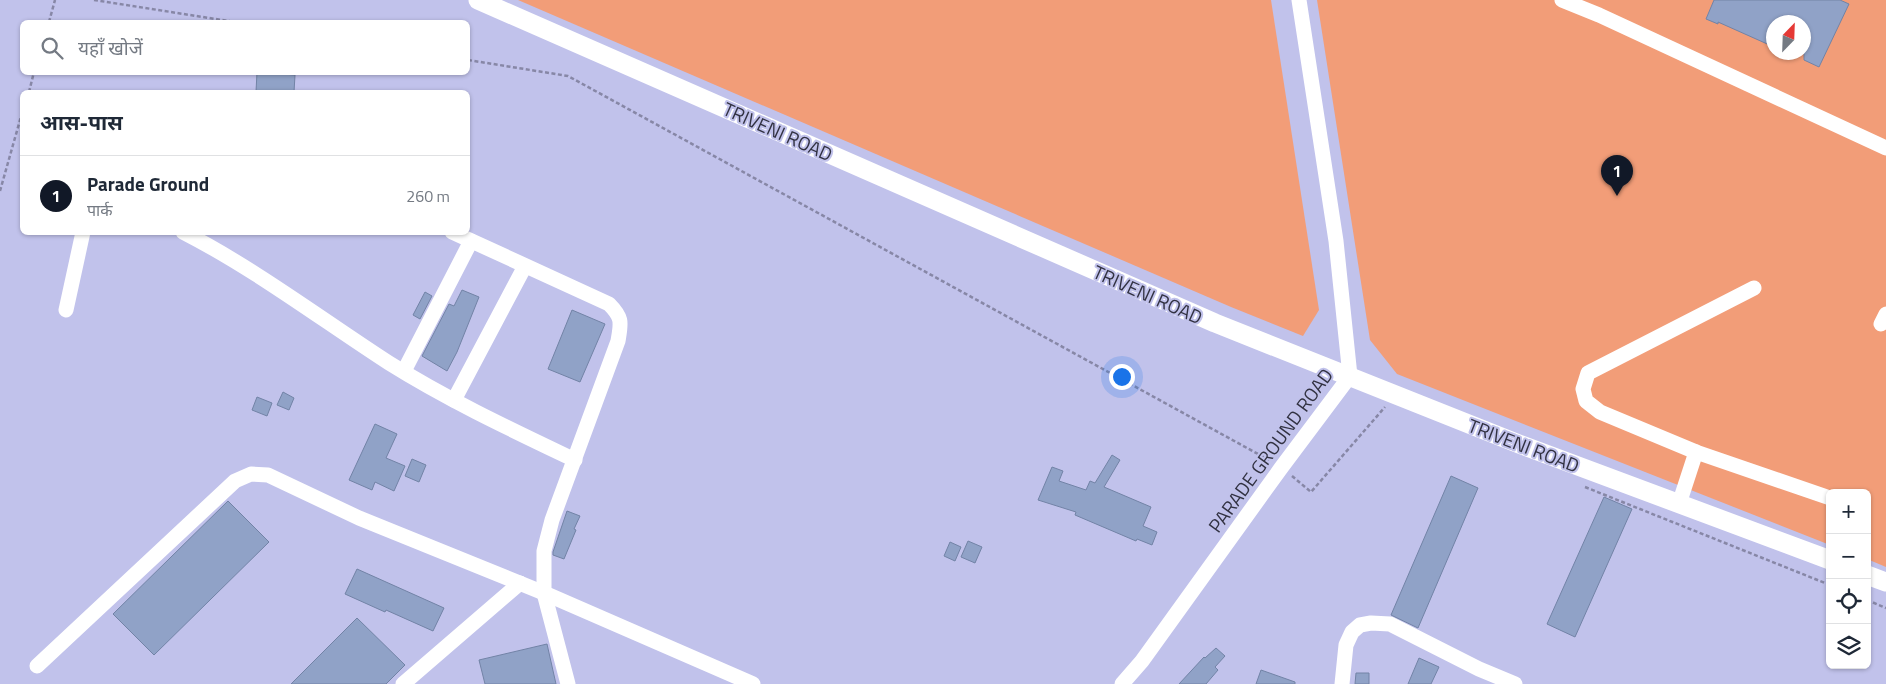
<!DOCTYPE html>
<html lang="hi">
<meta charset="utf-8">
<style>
body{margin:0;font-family:"Titillium Web","Noto Sans Devanagari",sans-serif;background:#f6f6f7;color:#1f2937}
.controls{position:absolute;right:15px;bottom:15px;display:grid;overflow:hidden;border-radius:8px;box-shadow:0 1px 4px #0004}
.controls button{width:45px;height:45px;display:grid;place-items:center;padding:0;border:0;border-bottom:1px solid #e0e1e3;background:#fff;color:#1f2937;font:25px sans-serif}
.compass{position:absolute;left:1766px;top:15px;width:45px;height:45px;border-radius:50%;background:#fff;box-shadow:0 1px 4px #0004;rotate:23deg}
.you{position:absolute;left:1121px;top:376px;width:18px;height:18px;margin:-12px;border:4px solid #fff;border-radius:50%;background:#1a73e8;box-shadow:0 0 0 8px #1a73e833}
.badge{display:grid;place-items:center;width:32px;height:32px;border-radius:50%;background:#111827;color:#fff;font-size:16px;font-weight:700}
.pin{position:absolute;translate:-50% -41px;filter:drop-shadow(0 1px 2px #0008)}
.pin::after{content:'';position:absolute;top:26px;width:18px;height:15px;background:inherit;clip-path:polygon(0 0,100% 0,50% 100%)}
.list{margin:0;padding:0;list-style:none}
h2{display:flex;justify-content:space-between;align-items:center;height:65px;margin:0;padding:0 20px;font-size:21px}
h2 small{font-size:16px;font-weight:400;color:#747a83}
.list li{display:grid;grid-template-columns:32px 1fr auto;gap:15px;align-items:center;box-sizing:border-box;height:80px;padding:0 20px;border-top:1px solid #e0e1e3}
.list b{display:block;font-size:19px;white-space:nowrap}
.list p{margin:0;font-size:16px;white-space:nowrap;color:#747a83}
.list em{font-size:16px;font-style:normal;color:#747a83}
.icon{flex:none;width:28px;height:28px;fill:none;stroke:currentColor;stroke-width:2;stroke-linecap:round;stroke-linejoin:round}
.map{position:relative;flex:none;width:1886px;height:684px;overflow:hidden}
.search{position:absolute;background:#fff;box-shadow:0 1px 4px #0004;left:20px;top:20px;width:450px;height:55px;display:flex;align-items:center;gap:12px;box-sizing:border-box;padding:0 18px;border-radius:8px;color:#747a83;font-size:19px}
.panel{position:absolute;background:#fff;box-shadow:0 1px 4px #0004;left:20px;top:90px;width:450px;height:145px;border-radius:8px}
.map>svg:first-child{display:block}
.green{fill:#f29d78;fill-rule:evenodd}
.building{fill:#90a2c7;stroke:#7283a6}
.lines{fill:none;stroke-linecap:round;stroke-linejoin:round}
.path{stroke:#8787a6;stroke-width:2.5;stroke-dasharray:4 2.5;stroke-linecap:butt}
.minor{stroke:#fff;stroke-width:15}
.major{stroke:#fff;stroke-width:19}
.labels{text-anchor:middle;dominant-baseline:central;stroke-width:4;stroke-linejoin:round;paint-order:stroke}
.street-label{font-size:19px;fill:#323242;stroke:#c1c2eb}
</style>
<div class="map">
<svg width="1886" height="684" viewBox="0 0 1886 684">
<rect width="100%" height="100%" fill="#c1c2eb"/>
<g class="green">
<polygon points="518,0 1271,0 1319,310 1303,336 1231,307"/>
<path d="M1317 0H1886V567L1867 559V493H1830V545L1397 374 1370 340ZM1774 22H1804V52H1774Z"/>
</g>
<g class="building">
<polygon points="1714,0 1840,0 1849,4 1819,67 1804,60 1804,22 1774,22 1774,47 1718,22 1718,24 1706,19"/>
<polygon points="257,72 295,75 294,92 256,92"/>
<polygon points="462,290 479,297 457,352 447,371 422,356 449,304 454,306"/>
<polygon points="425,292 432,296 420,319 413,315"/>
<polygon points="572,310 605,324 580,382 548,369"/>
<polygon points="283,392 294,398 289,410 277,405"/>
<polygon points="257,397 272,403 267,416 252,410"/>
<polygon points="375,424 397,434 386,458 405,466 394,491 375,482 372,490 349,480"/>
<polygon points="1112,455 1120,460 1104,487 1151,507 1143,526 1157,532 1152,545 1137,539 1136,541 1075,515 1076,512 1038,500 1052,467 1063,471 1059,481 1086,490 1090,481 1095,483"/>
<polygon points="412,459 426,465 419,482 405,476"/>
<polygon points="1451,476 1478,488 1418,628 1391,615"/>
<polygon points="1604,497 1632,509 1575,637 1547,624"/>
<polygon points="228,501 269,542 154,655 113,614"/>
<polygon points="567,511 580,516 574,529 576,530 564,559 553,555 553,552"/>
<polygon points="968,541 982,547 975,563 961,557"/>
<polygon points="950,542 961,547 955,561 944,556"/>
<polygon points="357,569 444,608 433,631 386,610 385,612 345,594"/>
<polygon points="357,618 405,665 386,684 291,684"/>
<polygon points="547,644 556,684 485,684 479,660"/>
<polygon points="1216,648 1225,656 1215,667 1218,670 1206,684 1179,684 1204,657 1205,658"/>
<polygon points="1419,658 1439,667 1431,684 1408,684"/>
<polygon points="1261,670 1295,682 1295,684 1256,684"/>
<polygon points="1356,673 1369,673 1369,684 1355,684"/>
</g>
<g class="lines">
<g class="path">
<polyline points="94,0 235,22"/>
<polyline points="49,22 55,0"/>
<polyline points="468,60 568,76 1269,460"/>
<polyline points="29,92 34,72"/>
<polyline points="0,191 22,113"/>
<polyline points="1292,476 1311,492 1385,407"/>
<polyline points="1585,487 1830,585"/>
<polyline points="1867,600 1886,608"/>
</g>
<g class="minor">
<polyline points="1562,0 1599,15 1886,148"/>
<path d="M183 232C255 269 321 319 389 363 448 400 512 430 575 460"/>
<path d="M452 232 609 304C623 318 621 323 618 341L552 520 544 551V593L568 684"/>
<polyline points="1754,288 1588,373 1583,389 1586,401 1600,412 1696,452 1830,498"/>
<polyline points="66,310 83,232"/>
<polyline points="1881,324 1886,314"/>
<polyline points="404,371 471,241"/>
<polyline points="454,400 525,266"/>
<polyline points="1679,504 1696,452"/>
<polyline points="37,666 235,481 251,474 268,475 359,518 544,593 753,684"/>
<polyline points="403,684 520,583"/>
<polyline points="1122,684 1142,661 1281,468 1350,376 1336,241 1299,0"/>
<polyline points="1342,684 1346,645 1352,632 1360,625 1371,623 1390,624 1479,669 1515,684"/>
</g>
<g class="major">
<polyline points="478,0 1215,323 1519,444 1830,560"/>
<polyline points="1867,575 1886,582"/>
</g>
</g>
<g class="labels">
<g class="street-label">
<text transform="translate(778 131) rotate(24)">TRIVENI ROAD</text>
<text transform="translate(1148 294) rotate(24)">TRIVENI ROAD</text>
<text transform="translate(1524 445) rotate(21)">TRIVENI ROAD</text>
<text transform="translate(1270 450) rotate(-54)">PARADE GROUND ROAD</text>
</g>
</g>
</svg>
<div class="controls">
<button>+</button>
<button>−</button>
<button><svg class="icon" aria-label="locate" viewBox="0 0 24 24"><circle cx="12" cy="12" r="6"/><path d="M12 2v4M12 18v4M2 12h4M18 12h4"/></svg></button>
<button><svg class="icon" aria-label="layers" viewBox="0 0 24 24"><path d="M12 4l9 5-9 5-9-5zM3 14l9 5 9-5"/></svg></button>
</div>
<svg class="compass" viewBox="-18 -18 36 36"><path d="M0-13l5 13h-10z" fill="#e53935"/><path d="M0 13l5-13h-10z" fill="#747a83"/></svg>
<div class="you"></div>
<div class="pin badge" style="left:1617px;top:196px">1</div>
<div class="search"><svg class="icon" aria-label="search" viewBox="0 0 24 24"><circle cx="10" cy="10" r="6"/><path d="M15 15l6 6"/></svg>यहाँ खोजें</div>
<section class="panel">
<h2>आस-पास<small></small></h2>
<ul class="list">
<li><span class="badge">1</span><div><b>Parade Ground</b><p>पार्क</p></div><em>260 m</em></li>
</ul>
</section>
</div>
